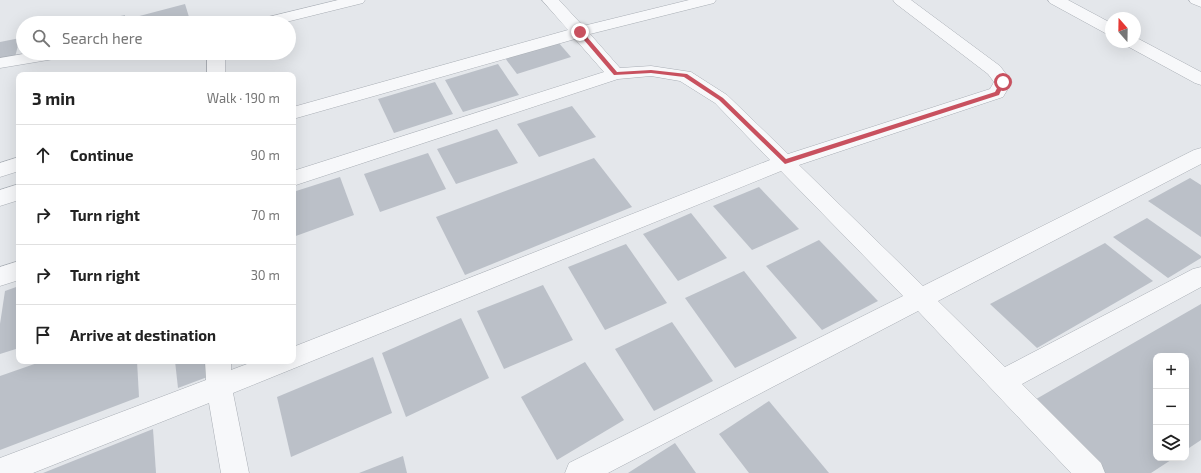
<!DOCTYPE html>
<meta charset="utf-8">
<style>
body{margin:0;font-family:"Exo 2",sans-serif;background:#f6f6f6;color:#222}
.controls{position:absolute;right:12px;bottom:12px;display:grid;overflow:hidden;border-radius:8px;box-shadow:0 4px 16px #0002}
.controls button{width:36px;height:36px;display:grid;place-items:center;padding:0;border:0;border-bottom:1px solid #e0e0e0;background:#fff;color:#222;font:20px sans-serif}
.compass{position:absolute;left:1105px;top:12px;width:36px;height:36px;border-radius:50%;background:#fff;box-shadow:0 4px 16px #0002;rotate:340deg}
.stop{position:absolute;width:12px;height:12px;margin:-9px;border:3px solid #c8515f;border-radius:50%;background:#fff}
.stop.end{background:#c8515f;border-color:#fff;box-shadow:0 1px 4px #0008}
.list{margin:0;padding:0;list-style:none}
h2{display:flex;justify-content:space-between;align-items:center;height:52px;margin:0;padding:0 16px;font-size:17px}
h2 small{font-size:13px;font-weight:400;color:#767676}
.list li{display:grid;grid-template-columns:26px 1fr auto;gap:12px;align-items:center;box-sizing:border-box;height:60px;padding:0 16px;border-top:1px solid #e0e0e0}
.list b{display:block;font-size:15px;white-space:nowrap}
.list em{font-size:13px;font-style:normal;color:#767676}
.icon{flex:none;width:22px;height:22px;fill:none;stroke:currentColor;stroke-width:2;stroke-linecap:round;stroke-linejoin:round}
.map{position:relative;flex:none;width:1201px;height:473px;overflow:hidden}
.search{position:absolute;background:#fff;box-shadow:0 4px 16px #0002;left:16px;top:16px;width:280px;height:44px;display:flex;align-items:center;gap:10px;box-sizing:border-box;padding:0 14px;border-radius:22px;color:#767676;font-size:15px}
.panel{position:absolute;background:#fff;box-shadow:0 4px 16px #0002;left:16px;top:72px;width:280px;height:292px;border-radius:8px}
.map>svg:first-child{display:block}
.building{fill:#bbc0c8}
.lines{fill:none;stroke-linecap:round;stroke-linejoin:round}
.street-casing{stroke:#a9aeb5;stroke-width:1}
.street{fill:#f7f8fa;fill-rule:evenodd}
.route{fill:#c8515f}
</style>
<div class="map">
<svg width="1201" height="473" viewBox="0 0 1201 473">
<rect width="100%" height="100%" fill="#e4e7eb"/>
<g class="building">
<polygon points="185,4 189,17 167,23 129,23 128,19"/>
<polygon points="125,15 125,23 93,23 93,22"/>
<polygon points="20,38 15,57 0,60 0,42"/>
<polygon points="558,42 571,57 517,74 505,58"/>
<polygon points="498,64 519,95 463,112 445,80"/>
<polygon points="435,82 453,114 394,133 378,99"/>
<polygon points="572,106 596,137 539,157 517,124"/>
<polygon points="497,129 518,163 456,184 437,149"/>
<polygon points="428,153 446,189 380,212 364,174"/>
<polygon points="594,158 632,207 465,275 436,217"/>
<polygon points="340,177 354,215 293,237 293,192"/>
<polygon points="1190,178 1201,185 1201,237 1148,201"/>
<polygon points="759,187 799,229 752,250 713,206"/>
<polygon points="691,213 727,258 678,281 643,234"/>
<polygon points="1147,218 1201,256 1201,258 1168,278 1113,237"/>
<polygon points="819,240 878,301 822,330 766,266"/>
<polygon points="1105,243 1153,281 1037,348 990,304"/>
<polygon points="626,244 667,303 605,330 568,267"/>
<polygon points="744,271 797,338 735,368 685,298"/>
<polygon points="543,285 573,340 504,369 477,311"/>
<polygon points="19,286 19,348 0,354 0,324 5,291"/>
<polygon points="1201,304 1201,440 1186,450 1186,356 1156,356 1156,458 1174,458 1151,473 1100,473 1031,402"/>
<polygon points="461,318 489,378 406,417 382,353"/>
<polygon points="672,322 713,381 654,411 615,349"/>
<polygon points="373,357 392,413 291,457 277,397"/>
<polygon points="43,361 137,361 139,397 0,450 0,376"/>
<polygon points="175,361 208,361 210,376 178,388"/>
<polygon points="585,362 624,420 557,460 521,397"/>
<polygon points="769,401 829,473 749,473 719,434"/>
<polygon points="153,429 156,473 43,473"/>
<polygon points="675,443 696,473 628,473"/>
<polygon points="403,456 407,473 359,473"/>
</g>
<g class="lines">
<defs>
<g id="street">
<polygon points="338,0 365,0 363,3 282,23 254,23 256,20"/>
<polygon points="542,0 559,0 583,26 689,0 716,0 714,3 590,34 620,68 651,66 691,72 727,95 788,154 990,89 994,82 988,74 895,3 893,0 911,0 1000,66 1012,82 1003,97 799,165 923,286 1194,150 1201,148 1201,164 938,301 1005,367 1193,269 1201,267 1201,287 1022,384 1101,463 1105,473 1071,473 918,311 608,473 565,473 569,463 903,296 781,171 233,393 249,473 221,473 209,403 33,473 0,473 0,458 206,380 205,361 231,361 231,370 255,361 293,361 293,347 770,160 715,103 680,81 651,76 618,79 293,186 293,171 604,72 575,39 293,119 293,107 568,30"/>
<polygon points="1048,0 1068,0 1111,23 1111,35 1105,33 1050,3"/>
<polygon points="1189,0 1201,0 1201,7 1191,3"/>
<polygon points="1135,37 1201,72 1201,85 1195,83 1127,46 1125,42 1135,42"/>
<polygon points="29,53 69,53 66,57 0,68 0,58"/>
<rect x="207" y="53" width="18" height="22"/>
<polygon points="19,157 19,171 0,177 0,163"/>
<polygon points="19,184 19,200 0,206 0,190"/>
<polygon points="19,261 19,280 0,286 0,267"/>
</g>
</defs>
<use href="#street" class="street-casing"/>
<use href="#street" class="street"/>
</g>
<polygon class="route" points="578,31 582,31 617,72 651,70 687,74 723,98 786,159 995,92 1001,81 1005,82 999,95 785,164 719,100 684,77 651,73 614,75 578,33"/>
</svg>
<div class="controls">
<button>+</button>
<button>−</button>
<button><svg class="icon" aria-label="layers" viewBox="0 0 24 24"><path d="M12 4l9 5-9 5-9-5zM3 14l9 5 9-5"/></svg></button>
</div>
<svg class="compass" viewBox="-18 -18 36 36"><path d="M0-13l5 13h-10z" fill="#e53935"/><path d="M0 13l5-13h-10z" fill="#767676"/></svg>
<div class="stop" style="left:1003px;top:82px"></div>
<div class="stop end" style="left:580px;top:32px"></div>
<div class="search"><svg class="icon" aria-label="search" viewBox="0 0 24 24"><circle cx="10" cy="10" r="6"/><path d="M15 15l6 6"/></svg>Search here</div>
<section class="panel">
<h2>3 min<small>Walk · 190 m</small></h2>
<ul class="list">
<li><svg class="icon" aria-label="ahead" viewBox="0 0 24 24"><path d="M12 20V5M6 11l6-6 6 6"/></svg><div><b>Continue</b></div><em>90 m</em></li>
<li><svg class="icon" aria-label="right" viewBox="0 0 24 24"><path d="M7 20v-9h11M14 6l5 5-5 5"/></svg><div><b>Turn right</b></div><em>70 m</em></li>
<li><svg class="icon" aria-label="right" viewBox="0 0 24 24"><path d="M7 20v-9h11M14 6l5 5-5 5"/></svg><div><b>Turn right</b></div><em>30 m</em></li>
<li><svg class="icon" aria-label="arrive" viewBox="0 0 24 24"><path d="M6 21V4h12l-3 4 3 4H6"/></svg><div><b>Arrive at destination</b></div></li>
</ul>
</section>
</div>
